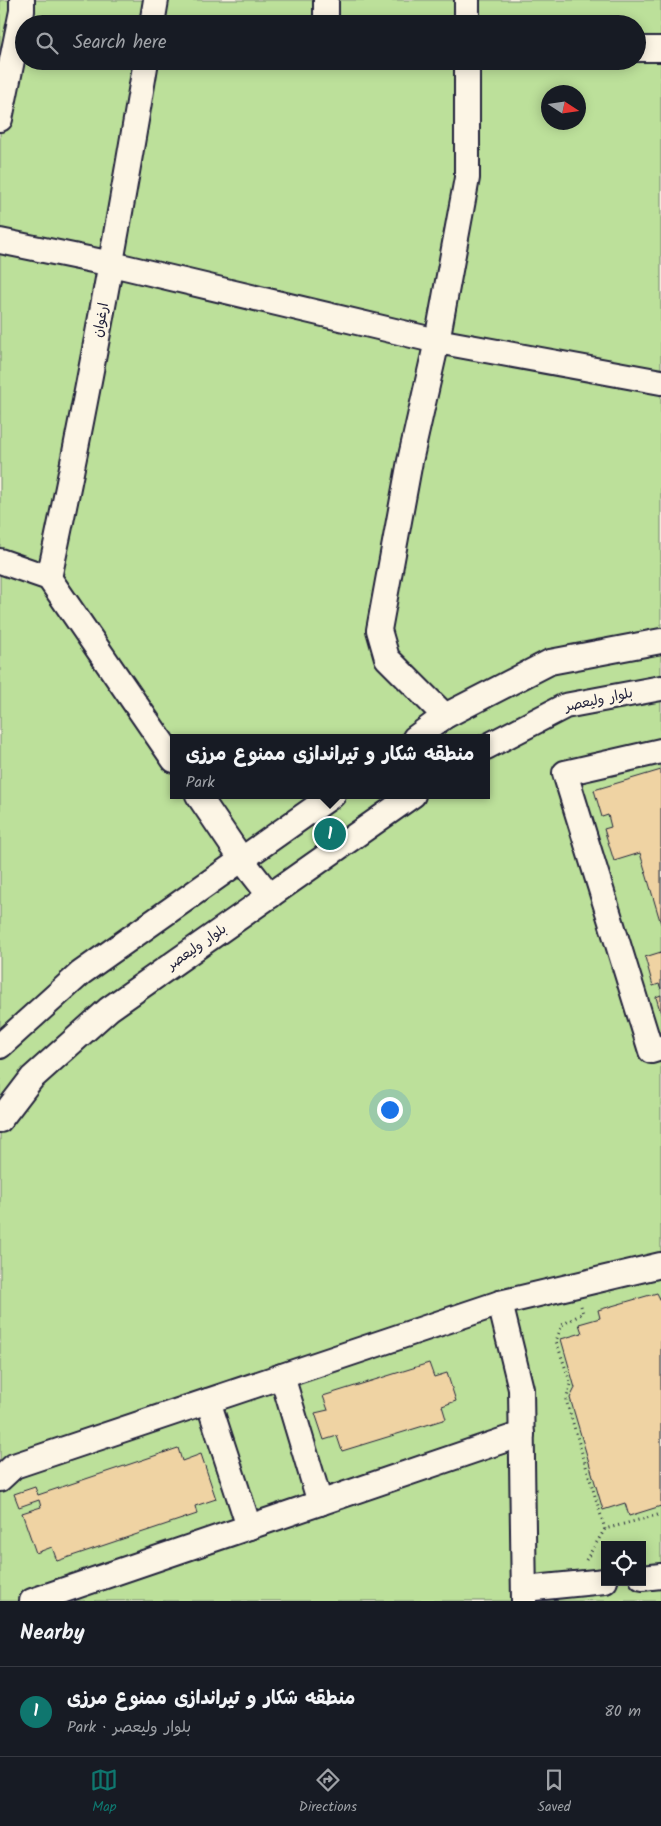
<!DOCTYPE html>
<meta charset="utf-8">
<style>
body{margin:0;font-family:Kalam,"Playpen Sans Arabic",sans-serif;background:#20242c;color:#f1f3f6}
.controls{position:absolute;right:15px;bottom:15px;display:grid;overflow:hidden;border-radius:0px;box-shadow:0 2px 12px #0003}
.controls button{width:45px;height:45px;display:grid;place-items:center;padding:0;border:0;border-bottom:1px solid #363941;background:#171b24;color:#f1f3f6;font:25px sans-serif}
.compass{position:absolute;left:541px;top:85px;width:45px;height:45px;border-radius:50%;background:#171b24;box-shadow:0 2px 12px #0003;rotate:102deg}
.you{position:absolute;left:389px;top:1109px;width:18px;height:18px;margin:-12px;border:4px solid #fff;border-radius:50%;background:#1a73e8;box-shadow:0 0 0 8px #1a73e833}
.badge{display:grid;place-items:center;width:32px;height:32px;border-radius:50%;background:#0f766e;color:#fff;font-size:16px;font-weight:700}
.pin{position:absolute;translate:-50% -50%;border:2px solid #fff;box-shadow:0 1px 5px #0006}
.popup{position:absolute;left:170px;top:734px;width:320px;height:65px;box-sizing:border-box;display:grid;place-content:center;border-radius:0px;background:#171b24;filter:drop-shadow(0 1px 4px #0005);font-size:16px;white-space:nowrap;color:#9ea1a6}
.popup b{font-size:19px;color:#f1f3f6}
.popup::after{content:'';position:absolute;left:50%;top:100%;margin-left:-10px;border:10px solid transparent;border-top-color:#171b24}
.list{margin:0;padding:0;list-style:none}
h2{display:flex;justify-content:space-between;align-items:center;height:65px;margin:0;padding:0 20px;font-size:21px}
h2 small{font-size:16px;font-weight:400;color:#9ea1a6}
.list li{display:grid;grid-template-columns:32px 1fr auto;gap:15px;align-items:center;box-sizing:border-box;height:90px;padding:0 20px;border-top:1px solid #363941}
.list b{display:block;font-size:19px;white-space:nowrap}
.list p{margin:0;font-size:16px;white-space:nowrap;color:#9ea1a6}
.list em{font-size:16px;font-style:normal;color:#9ea1a6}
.icon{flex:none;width:28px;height:28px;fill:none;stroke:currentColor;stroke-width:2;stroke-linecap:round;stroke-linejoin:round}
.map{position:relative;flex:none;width:661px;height:1601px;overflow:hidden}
.search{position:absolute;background:#171b24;box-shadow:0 2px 12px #0003;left:15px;right:15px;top:15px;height:55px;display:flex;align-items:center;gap:12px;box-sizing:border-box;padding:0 18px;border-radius:28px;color:#9ea1a6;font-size:19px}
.sheet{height:155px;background:#171b24}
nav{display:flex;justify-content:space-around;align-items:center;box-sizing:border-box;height:70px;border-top:1px solid #363941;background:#171b24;font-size:14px;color:#9ea1a6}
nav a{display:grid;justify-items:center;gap:2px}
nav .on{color:#0f766e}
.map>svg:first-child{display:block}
.green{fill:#bce09a;stroke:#6f816a;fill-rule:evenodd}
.building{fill:#efd3a3;stroke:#22223b}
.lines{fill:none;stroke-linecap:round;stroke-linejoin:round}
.minor-casing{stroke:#22223b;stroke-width:28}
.path{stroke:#22223b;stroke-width:3;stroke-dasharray:1 4;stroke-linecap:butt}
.minor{stroke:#fcf5e5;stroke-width:24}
.labels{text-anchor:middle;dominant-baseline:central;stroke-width:5;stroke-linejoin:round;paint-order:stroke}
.street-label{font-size:14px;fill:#22223b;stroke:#fcf5e5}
</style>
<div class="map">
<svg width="661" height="1601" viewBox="0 0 661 1601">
<rect width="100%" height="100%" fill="#fcf5e5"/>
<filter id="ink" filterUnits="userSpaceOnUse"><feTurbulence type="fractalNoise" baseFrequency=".02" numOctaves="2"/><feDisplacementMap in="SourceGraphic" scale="10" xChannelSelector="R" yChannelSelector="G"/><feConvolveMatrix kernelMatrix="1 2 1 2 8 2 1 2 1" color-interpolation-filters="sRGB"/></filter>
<g filter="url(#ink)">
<path class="green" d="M0 0H661V1601H0ZM24 24H637V61H24ZM548 92H578V122H548ZM174 738H486V795H174ZM605 1545H642V1582H605Z"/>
<g class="building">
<polygon points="661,770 661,924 640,853 614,861 604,829 611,827 608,815 602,817 594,790"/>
<polygon points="661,952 661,989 659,984 653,986 645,957"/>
<polygon points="661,995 661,1014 656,997"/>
<polygon points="657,1293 661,1301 661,1506 629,1516 625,1503 603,1510 570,1398 575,1388 561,1339 582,1333 579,1324 600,1318 598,1310"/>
<polygon points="429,1363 434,1377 447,1373 456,1401 442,1406 446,1419 342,1451 337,1436 324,1440 315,1413 328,1410 323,1396"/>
<polygon points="178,1448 182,1461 201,1454 216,1499 195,1506 197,1514 57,1561 52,1547 36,1553 22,1513 41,1507 39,1500 19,1507 14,1494 35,1487 38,1495"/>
</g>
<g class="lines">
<defs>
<g id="minor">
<polyline points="326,0 326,24"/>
<polyline points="152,24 156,0"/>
<polyline points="467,24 467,0"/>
<polyline points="637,49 661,49"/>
<polyline points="0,119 22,11 22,0"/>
<polyline points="0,241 112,264 437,341 661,382"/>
<polyline points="0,561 49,578 174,760"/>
<path d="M49 578C86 407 117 234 146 61"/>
<polyline points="445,716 387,658 379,630 410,461 437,341 467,178 467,61"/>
<polyline points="415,738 445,716 550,662 661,641"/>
<polyline points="486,747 565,706 661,688"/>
<polyline points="661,751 565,773 651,1051 661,1048"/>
<polyline points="198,795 242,860 270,896"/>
<polyline points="0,1046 81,973 333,795"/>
<polyline points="0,1120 32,1078 109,1009 413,795"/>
<polyline points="282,1376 320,1503"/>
<polyline points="208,1401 249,1527"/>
<polyline points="0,1479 14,1466 500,1303"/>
<polyline points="642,1578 661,1576"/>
<polyline points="524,1589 605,1581"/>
<polyline points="32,1601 522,1434"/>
<polyline points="524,1601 521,1389 500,1303 661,1265"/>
</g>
</defs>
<use href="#minor" class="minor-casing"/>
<g class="path">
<polyline points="581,1306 583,1313 562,1325 556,1341 571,1384 566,1400 605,1529"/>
<polyline points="586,1560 605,1529 661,1514"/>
</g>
<use href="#minor" class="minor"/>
</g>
</g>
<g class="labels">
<g class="street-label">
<text transform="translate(101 320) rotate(-79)">ارغوان</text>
<text transform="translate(599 700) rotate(-12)">بلوار ولیعصر</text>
<text transform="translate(197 947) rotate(-35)">بلوار ولیعصر</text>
</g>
</g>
</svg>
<div class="controls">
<button><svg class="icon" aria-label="locate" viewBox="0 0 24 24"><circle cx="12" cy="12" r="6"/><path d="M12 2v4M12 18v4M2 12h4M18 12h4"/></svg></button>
</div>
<svg class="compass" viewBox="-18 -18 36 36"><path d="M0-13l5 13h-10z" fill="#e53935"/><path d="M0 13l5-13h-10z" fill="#9ea1a6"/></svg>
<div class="you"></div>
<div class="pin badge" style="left:330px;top:834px">1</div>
<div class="popup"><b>منطقه شکار و تیراندازی ممنوع مرزی</b>Park</div>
<div class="search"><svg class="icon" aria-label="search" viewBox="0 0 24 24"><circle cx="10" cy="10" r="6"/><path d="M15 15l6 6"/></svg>Search here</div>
</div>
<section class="sheet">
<h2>Nearby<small></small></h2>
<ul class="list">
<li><span class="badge">1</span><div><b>منطقه شکار و تیراندازی ممنوع مرزی</b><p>Park · بلوار ولیعصر</p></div><em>80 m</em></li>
</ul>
</section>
<nav>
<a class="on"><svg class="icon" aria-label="map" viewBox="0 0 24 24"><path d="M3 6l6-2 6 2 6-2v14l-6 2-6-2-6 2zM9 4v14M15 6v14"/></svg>Map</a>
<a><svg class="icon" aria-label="directions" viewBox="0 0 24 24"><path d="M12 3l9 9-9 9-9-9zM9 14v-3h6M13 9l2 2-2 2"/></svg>Directions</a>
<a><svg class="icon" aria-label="saved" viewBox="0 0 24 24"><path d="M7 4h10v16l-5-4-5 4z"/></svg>Saved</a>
</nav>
